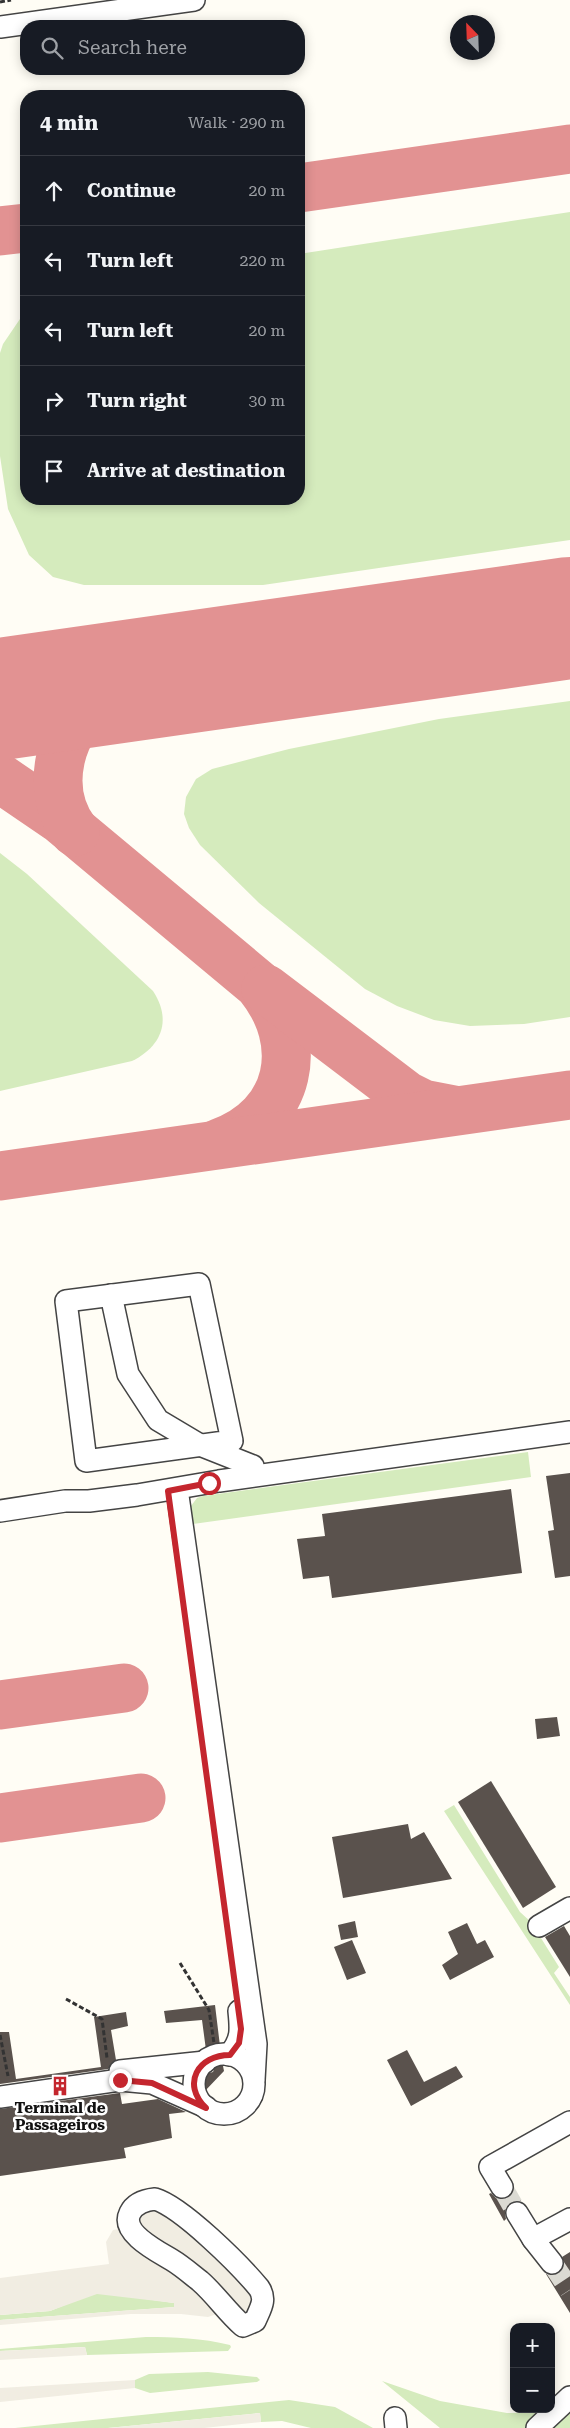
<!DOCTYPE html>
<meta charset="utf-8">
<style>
body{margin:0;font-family:"Roboto Serif",serif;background:#242831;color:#f1f3f6}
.controls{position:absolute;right:15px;bottom:15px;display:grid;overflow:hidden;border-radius:10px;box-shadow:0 2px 12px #0003}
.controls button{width:45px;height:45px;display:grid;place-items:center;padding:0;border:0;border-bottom:1px solid #363941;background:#171b24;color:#f1f3f6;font:25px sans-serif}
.compass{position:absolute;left:450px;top:15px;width:45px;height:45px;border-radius:50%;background:#171b24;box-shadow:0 2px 12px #0003;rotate:337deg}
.stop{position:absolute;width:15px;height:15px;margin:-11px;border:4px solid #c4262e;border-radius:50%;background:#fff}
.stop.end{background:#c4262e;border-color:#fff;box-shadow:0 1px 5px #0008}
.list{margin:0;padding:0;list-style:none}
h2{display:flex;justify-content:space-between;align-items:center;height:65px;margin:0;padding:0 20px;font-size:21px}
h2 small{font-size:16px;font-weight:400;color:#9ea1a6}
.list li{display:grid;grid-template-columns:32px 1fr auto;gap:15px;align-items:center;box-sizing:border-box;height:70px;padding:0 20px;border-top:1px solid #363941}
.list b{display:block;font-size:19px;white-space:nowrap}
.list em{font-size:16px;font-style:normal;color:#9ea1a6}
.icon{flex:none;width:28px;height:28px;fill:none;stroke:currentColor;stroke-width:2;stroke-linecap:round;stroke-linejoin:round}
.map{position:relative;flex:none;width:570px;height:2428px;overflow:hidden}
.search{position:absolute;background:#171b24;box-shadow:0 2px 12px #0003;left:20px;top:20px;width:285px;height:55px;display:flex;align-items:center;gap:12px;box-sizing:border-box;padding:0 18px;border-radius:20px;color:#9ea1a6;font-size:19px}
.panel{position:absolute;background:#171b24;box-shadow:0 2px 12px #0003;left:20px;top:90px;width:285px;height:415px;border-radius:20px}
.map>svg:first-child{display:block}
.green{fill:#d5ebbd}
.plaza{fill:#f1ede2}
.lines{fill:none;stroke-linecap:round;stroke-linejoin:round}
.taxiway{stroke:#e29292;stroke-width:49}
.runway{stroke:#e29292;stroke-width:122}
.building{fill:#5a524d}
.minor-tunnel{stroke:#dbdad3;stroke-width:21;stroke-dasharray:21 11;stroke-linecap:butt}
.minor-casing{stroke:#444;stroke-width:24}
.path{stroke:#333;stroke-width:3;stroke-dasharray:5 2.5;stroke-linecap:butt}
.minor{stroke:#fff;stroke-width:21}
.route{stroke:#c4262e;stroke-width:6}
.labels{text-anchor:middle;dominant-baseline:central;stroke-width:5;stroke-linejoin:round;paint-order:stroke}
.poi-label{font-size:15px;font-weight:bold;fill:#111;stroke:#fff}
</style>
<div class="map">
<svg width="570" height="2428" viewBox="0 0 570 2428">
<rect width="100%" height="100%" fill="#fffdf5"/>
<g class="green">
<polygon points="570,212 570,540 263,585 84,585 53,577 29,555 8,509 0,456 0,353 3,344 22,316 26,313 26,499 299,499 299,254"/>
<polygon points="570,701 570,1017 524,1024 470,1026 434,1020 397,1006 365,989 259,903 200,845 189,828 184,814 186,797 196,779 212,769 289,749 439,719"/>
<path d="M0 853 27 874 153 991C172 1020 162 1046 132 1061L0 1091Z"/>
<polygon points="528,1452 531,1477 193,1524 191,1506 197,1498 203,1496"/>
<polygon points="454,1805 520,1912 531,1922 559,1967 554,1973 570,1997 570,2005 444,1811"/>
<polygon points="92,2294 111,2294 174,2303 175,2307 0,2320 0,2315 50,2311"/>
<path d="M146 2337C174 2337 202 2338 230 2345L231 2347 228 2351 87 2355 85 2347 0 2351V2349Z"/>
<polygon points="208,2372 257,2377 260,2380 257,2382 150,2393 135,2388 135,2380 149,2374"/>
<polygon points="382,2381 440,2401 507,2413 566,2412 570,2410 570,2428 440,2428"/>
<polygon points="289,2400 335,2407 373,2428 311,2428 282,2421 261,2422 260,2413 108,2428 15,2428"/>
</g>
<g class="plaza">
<polygon points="146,2205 176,2217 252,2294 253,2305 246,2315 159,2245 138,2223 141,2209"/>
<polygon points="119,2229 196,2290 217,2314 208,2317 181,2314 131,2314 0,2325 0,2320 174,2307 174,2303 97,2294 50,2311 0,2315 0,2278 109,2264 106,2242 113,2230"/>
<polygon points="85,2347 87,2355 0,2360 0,2351"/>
<polygon points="135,2380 135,2388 0,2402 0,2388"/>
<polygon points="260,2413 261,2422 204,2428 108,2428"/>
</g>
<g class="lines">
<g class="taxiway">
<polyline points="299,188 570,149"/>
<polyline points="0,231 26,228"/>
<path d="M0 671C38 697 82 686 124 681"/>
<path d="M0 778 60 819 259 985C306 1043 292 1117 219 1143"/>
<path d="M75 832C43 789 59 726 102 697 116 687 132 683 148 678"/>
<polyline points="266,989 407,1096 423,1104 454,1110"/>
<polyline points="0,1176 570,1095"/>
<polyline points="0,1705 124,1688"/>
<polyline points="0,1818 141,1798"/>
</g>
<polyline class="runway" points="0,699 570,618"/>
</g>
<g class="building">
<polygon points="570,1473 570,1576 555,1578 548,1531 554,1530 546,1476"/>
<polygon points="511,1489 522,1573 332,1598 329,1576 303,1579 297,1539 325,1536 322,1514"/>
<polygon points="557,1717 560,1736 537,1739 535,1719"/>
<polygon points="491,1781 556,1887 523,1908 458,1802"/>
<polygon points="408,1824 411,1839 424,1832 452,1879 343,1898 332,1837"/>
<polygon points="355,1921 358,1937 341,1940 338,1925"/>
<polygon points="467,1923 477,1944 485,1940 494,1957 450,1980 442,1965 458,1954 448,1932"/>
<polygon points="564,1926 570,1936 570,1977 545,1937"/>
<polygon points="352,1940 366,1973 347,1980 334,1947"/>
<polygon points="215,2005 220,2046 217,2053 217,2059 223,2066 224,2071 204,2092 190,2086 201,2075 213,2072 217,2061 215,2054 206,2050 202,2020 166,2023 164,2011"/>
<polygon points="126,2012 128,2026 111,2030 116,2060 108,2069 0,2084 0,2032 9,2032 16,2079 101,2067 94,2017"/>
<polygon points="407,2050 424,2082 456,2066 463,2077 411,2106 387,2060"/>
<polygon points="120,2093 122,2104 158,2099 186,2112 169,2114 172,2138 124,2148 126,2158 0,2176 0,2109"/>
<polygon points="514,2189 521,2201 511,2202 506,2207 505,2213 506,2219 504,2221 489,2194 491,2193 496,2198 503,2199 509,2197"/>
<polygon points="570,2252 570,2313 546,2274 553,2275 560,2272 564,2267 562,2257"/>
</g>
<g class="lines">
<g class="minor-tunnel">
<polyline points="502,2187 517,2213"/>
<polyline points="552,2263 570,2290"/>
</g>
<defs>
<g id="minor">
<polyline points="0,27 194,0"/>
<polygon points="199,1284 232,1441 86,1461 66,1301"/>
<polyline points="111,1295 128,1374 158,1420 200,1445 253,1466"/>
<polyline points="177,1489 256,2044 254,2080"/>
<polyline points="0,1511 65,1501 89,1501 137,1495 219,1481 570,1432"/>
<polyline points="539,1926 570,1908"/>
<circle cx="224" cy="2084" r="30"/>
<path d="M229 2055C242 2040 241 2030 239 2011"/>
<polyline points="120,2071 205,2062"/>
<polyline points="0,2097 120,2080 152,2083 206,2107"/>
<polyline points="502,2187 490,2167 570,2122"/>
<path d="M155 2199C182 2207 240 2265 259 2288 267 2300 260 2309 255 2321L243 2326C227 2312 216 2295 200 2281 191 2274 182 2266 172 2260 159 2252 120 2233 130 2213 135 2203 145 2200 155 2199Z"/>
<polyline points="517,2213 533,2239"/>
<polyline points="552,2263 533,2239 570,2219"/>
<polyline points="395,2418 396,2428"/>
<polyline points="537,2428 570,2397"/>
</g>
</defs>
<use href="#minor" class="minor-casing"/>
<g class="path">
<polyline points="0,2 11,0"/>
<polyline points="180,1963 209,2010 214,2043"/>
<polyline points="66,1999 102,2019 107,2058"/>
<polyline points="0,2035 8,2076"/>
<path d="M219 2120C237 2120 252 2114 262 2098"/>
</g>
<use href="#minor" class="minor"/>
</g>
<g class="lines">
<path class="route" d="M120 2080 152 2083 206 2108C181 2084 198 2055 230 2055L239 2043 241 2029 168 1491 209 1483"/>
</g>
<defs>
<symbol id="building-bare" viewBox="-9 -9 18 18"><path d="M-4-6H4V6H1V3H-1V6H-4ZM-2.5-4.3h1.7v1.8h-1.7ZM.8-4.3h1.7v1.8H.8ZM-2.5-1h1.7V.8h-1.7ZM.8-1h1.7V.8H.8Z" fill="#c4262e" stroke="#fff" stroke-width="2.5" paint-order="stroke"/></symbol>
</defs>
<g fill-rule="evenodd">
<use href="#building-bare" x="46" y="2072" width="28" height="28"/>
</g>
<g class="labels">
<g class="poi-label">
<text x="60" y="2108">Terminal de<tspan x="60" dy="17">Passageiros</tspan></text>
</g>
</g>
</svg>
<div class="controls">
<button>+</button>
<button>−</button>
</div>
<svg class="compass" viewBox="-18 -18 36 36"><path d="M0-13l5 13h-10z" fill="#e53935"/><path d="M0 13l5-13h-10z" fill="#9ea1a6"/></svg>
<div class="stop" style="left:209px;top:1483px"></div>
<div class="stop end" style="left:120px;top:2080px"></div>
<div class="search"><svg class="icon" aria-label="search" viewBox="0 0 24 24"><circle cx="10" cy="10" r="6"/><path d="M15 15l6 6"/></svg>Search here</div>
<section class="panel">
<h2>4 min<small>Walk · 290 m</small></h2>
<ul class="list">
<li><svg class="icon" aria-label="ahead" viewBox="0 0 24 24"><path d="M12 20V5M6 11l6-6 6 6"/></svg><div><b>Continue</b></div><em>20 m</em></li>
<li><svg class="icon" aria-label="left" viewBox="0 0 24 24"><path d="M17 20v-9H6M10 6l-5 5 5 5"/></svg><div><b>Turn left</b></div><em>220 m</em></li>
<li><svg class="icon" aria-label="left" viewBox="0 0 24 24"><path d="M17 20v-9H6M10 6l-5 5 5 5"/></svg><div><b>Turn left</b></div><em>20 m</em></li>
<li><svg class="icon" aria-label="right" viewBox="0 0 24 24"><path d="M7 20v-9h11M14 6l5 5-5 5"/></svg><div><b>Turn right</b></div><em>30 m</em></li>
<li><svg class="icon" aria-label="arrive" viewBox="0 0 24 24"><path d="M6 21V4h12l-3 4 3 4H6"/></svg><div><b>Arrive at destination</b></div></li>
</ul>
</section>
</div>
